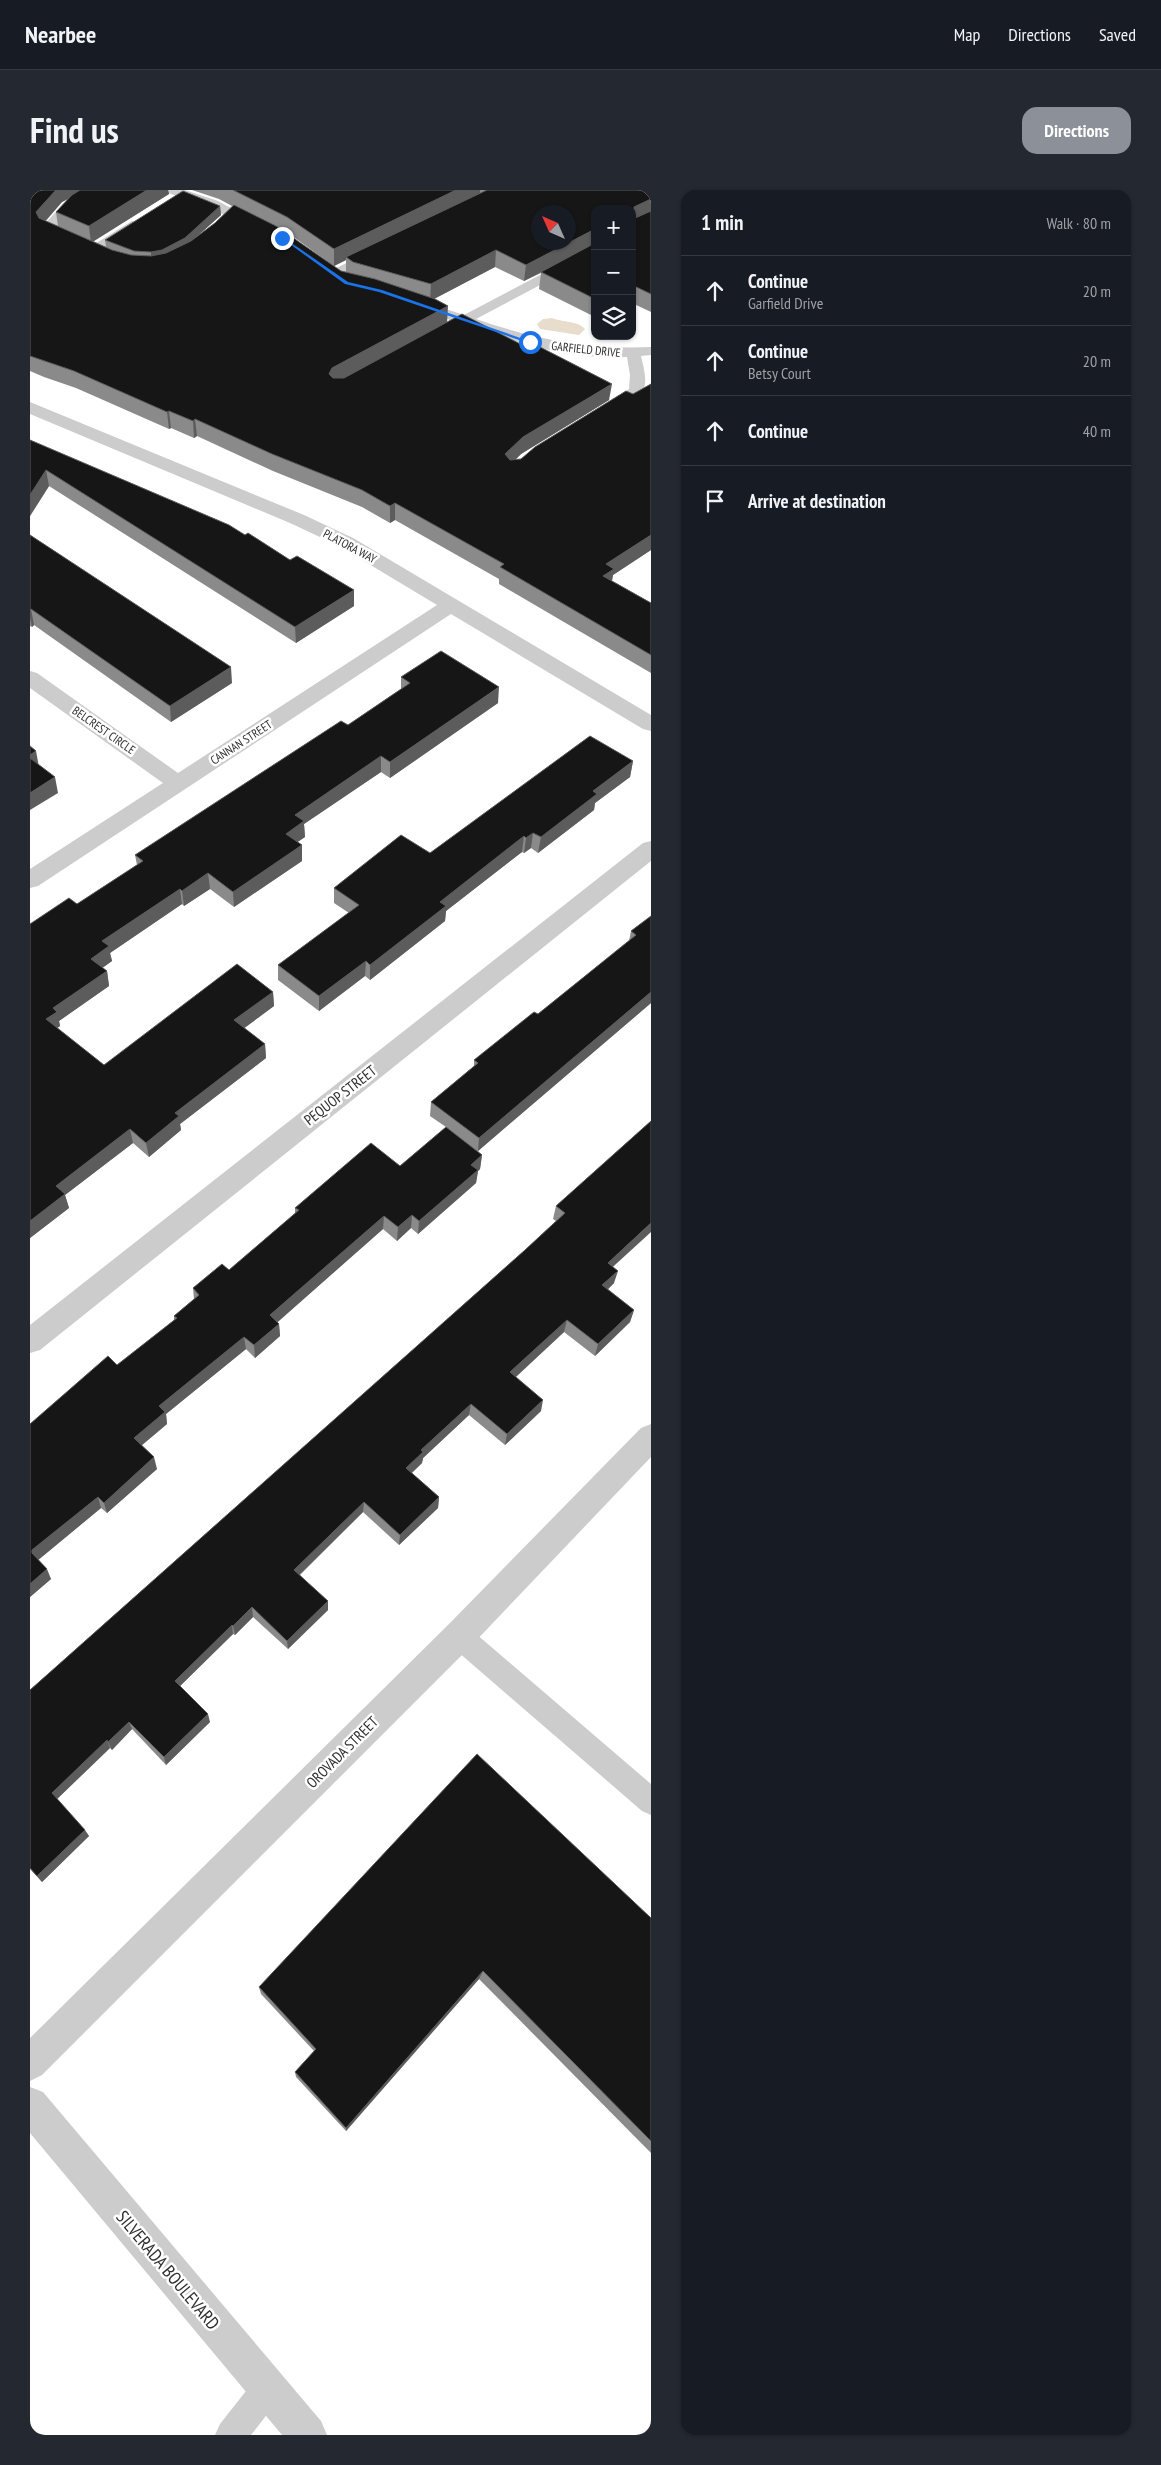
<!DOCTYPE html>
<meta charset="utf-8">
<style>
body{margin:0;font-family:"PT Sans Narrow",sans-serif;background:#242831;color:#f1f3f6}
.controls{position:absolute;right:15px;top:15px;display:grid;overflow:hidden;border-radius:10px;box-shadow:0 1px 4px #0004}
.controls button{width:45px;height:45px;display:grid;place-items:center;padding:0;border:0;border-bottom:1px solid #363941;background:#171b24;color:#f1f3f6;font:25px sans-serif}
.compass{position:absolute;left:501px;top:15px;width:45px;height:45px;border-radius:50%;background:#171b24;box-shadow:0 1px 4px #0004;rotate:315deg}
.stop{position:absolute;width:15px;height:15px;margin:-11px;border:4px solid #1a73e8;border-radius:50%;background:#fff}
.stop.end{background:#1a73e8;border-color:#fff;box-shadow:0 1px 5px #0008}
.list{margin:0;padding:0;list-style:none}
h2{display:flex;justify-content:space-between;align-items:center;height:65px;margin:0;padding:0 20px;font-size:21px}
h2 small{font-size:16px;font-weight:400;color:#9ea1a6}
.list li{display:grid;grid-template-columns:32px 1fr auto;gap:15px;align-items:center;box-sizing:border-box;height:70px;padding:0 20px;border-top:1px solid #363941}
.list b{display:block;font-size:19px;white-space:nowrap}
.list p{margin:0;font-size:16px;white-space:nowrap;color:#9ea1a6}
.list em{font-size:16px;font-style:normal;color:#9ea1a6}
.icon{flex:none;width:28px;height:28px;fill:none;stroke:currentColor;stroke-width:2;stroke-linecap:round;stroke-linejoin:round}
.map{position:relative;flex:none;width:621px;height:2245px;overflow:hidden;border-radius:15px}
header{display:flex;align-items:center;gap:30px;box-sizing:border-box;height:70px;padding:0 25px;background:#171b24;border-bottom:1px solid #363941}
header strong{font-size:24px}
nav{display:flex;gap:28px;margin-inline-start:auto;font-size:18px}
.intro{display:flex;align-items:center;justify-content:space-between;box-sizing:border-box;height:120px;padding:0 30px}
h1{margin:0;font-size:35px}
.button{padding:12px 22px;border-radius:15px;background:#8c9099;color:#fff;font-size:18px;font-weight:700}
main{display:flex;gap:30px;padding:0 30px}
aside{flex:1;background:#171b24;border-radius:15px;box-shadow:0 1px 4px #0004}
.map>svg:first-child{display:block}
.water{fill:#e8dccc}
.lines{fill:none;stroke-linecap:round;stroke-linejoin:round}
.service{fill:#ccc;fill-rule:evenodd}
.minor{fill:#ccc;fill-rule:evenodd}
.tertiary{fill:#ccc;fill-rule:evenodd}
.wall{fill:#8a8a8a;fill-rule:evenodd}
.shaded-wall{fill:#5c5c5c}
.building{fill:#161616;stroke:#5c5c5c;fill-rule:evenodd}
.route{fill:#1a73e8}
.labels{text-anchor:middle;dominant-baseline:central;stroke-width:5;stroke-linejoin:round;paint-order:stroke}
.far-street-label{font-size:12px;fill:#2f2f2f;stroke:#fff}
.street-label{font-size:15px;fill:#2f2f2f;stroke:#fff}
.near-street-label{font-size:18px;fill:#2f2f2f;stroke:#fff}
</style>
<header>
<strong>Nearbee</strong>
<nav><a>Map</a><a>Directions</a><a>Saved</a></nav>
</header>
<div class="intro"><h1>Find us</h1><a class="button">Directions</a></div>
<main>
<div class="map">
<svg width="621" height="2245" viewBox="0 0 621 2245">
<rect width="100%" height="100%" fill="#fff"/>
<path class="water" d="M522 128C533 133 547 130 555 139L549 145 510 139 507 134 513 129Z"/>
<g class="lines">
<g class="service">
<polygon points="59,0 75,0 43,20 25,39 43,49 41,52 31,52 12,43 10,40 12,37 33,14"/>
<polygon points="137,0 155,0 188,11 232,35 225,39 220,38 178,17 138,3"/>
<polygon points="102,31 107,32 109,35 107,38 67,63 57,63 55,60"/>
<path d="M565 56V66L446 129C504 149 560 160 621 157V165L611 166C613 175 616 185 615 194 613 209 587 228 573 224L571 221 599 199 600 185 597 167C542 170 487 153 436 135L427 138 420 134 423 131 384 117 382 114 389 110 434 125Z"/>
<polygon points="343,60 350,64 348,67 306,87 296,87 294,84"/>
<polygon points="429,1434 438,1437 621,1594 621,1625 612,1621 420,1455 416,1446 420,1437"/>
<polygon points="238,2182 249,2187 254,2198 249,2209 221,2245 185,2245 190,2234 227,2187"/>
</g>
<g class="minor">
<polygon points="0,212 274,325 323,348 621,525 621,541 613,539 421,424 8,696 0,698 0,679 133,593 0,498 0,481 7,483 148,583 407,415 309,356 260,333 0,224"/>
<polygon points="621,651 621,671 10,1160 0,1163 0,1135 613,653"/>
</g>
<g class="tertiary">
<polygon points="621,1234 621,1267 440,1457 12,1885 0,1891 0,1848 418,1435 611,1238"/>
<polygon points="0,1897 13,1902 291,2231 297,2245 252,2245 0,1943"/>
</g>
</g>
<g class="wall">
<path d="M0 0H138L139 4 63 51 76 57 75 50 190 16 191 25 163 50 185 33 202 16 189 9 162 0H621V122L602 113V19H565V127L509 99 511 83 494 91 465 77 404 109 417 132 579 210 491 264 485 270 491 269 621 194V360L583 385 582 391 621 413V483L469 394V389L365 330 360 333 332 317 243 281 167 246 164 248 141 238 139 239 46 198 14 187 0 181ZM38 9 26 22 28 36 16 31 32 12ZM252 41 258 43 304 76 316 70V82L311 81Z"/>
<polygon points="0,250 215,345 260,370 324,400 324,416 266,453 19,296 0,326"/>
<polygon points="0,345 202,493 141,532 4,435 2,437 0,436"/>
<polygon points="371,487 468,513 360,588 351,582 274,634 275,647 267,652 272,671 204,717 180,699 154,716 152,714 80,763 82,771 72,778 77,781 79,796 29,831 30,836 27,838 74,875 243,802 244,816 214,838 235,854 236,868 150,934 151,940 119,967 103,953 35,1005 39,1018 0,1048 0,734 47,714 107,675 105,665 318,535 371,499"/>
<polygon points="603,571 600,587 565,613 564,620 508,663 501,658 494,663 492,662 416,721 415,731 340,790 335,786 289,821 248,790 248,775 319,723 304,713 304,698 400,663"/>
<polygon points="621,726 621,813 448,961 452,965 450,979 448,981 446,993 388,1044 381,1038 367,1051 353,1039 247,1132 249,1134 250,1146 225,1168 216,1159 136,1224 137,1234 111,1256 127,1279 77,1323 71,1318 8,1370 21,1389 0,1407 0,1234 87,1175 144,1130 144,1126 164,1109 163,1098 199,1080 265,1024 265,1018 370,976 416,937 400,926 401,912 444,876 444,870 508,824 599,751 601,741"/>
<polygon points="621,931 583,1077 584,1093 578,1099 604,1120 600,1132 565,1166 534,1142 486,1187 511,1221 475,1255 439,1225 393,1268 392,1273 382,1283 409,1307 408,1318 369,1355 333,1322 270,1385 298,1420 258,1459 223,1427 205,1445 203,1444 150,1496 180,1532 136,1575 102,1539 82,1560 80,1558 27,1609 59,1646 12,1692 0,1679 0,1500 495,1060 526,1031 523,1029 526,1016"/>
<polygon points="621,1728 621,1963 449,1789 316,1941 266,1887 265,1882 284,1861 231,1804 229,1797"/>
</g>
<g class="shaded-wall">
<polygon points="26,0 55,0 32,12 8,39 6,22"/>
<polygon points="117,0 138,0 139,4 61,53 59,36"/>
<polygon points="426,0 450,0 450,4 316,67 316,70 304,76 304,59"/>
<polygon points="621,9 621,24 602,33 604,17"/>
<polygon points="190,16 191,25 155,57 121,71 121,62"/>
<polygon points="565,39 565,54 494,91 496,75"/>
<polygon points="466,60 465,77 400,111 401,94"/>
<polygon points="418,116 417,133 299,201 299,184 302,178"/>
<polygon points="582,194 579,210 491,264 474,281 475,264 493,247"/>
<polygon points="139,221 141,238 139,239 137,222"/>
<polygon points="165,229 167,246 164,248 163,231"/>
<polygon points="16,280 19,296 0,326 0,305"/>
<polygon points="365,313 365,330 360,333 360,316"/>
<polygon points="621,345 621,360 583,385 581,396 571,403 576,374"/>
<polygon points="324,400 324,416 266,453 265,437"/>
<polygon points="1,419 4,435 2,437 0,428 0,420"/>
<polygon points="201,477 202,493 141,532 140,516"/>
<polygon points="469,497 468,513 360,588 360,572"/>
<polygon points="6,561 9,577 0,578 0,565"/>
<polygon points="351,566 351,582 274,634 275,647 256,660 256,644 265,625"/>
<polygon points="603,571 600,587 565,613 564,620 508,663 511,647 563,601"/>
<polygon points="25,587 28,603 0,620 0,603"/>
<polygon points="503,643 501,658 494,663 496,648"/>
<polygon points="494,646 492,662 416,721 415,731 340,790 340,775 410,712"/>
<polygon points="272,655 272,671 204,717 203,702"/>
<polygon points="178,683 180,699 154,716 152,701"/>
<polygon points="150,699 152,714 80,763 82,771 64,784 61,769 72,751"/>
<polygon points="336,771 335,786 289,821 289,806"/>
<polygon points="77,781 79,796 29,831 30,836 19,844 16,829 23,818"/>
<polygon points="243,802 244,816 205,845 204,830"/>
<polygon points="621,802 621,813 448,961 449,948"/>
<polygon points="235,854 236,868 150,934 151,940 119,967 116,953 145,923"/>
<polygon points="100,939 103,953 35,1005 39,1018 0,1048 0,1031 26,996"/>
<polygon points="452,965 450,979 448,981 446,993 388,1044 389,1031 441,975"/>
<polygon points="382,1025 381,1038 367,1051 368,1037"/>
<polygon points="354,1026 353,1039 241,1138 240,1125"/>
<polygon points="621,1033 621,1042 574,1085 578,1073"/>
<polygon points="588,1081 584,1093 569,1108 572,1095"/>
<polygon points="604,1120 600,1132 565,1166 568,1154"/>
<polygon points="537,1130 534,1142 478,1194 480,1182"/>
<polygon points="249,1134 250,1146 225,1168 224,1155"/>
<polygon points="214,1147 216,1159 136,1224 137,1234 106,1260 104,1248 129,1216"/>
<polygon points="513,1210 511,1221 475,1255 477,1244"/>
<polygon points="441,1214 439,1225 393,1268 392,1273 375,1289 376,1278 391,1260"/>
<polygon points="124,1267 127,1279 77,1323 74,1313"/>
<polygon points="68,1307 71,1318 7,1371 2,1363 2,1360"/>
<polygon points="409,1307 408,1318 369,1355 370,1345"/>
<polygon points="334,1312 333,1322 265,1389 264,1380"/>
<polygon points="17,1379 21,1389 0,1407 0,1394"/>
<polygon points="298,1411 298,1420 258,1459 257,1451"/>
<polygon points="222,1417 223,1427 205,1445 203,1436"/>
<polygon points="202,1435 203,1444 147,1499 145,1491"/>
<polygon points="178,1524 180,1532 136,1575 134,1567"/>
<polygon points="99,1532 102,1539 82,1560 78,1552"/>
<polygon points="77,1550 80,1558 26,1610 22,1603"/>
<polygon points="55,1640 59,1646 12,1692 7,1686"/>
<polygon points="453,1781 449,1789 316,1941 316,1938"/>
</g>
<g class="building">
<polygon points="0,0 26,0 6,22 9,28 82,60 101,65 121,66 136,63 161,51 185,33 204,15 246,36 311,81 345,89 405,109 418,116 302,178 299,184 303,188 314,188 432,124 504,161 510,157 582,194 493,247 475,264 480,270 491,269 505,257 596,201 603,204 621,194 621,345 576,374 584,379 573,386 621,413 621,465 470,377 474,374 365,313 360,316 332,300 242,264 165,229 163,231 139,221 137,222 44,181 0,166"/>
<polygon points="50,0 117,0 59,36 26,22 42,5"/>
<polygon points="203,0 426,0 304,59 257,27"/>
<path d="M457 0H621V9L604 17 603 29 621 21V104L602 95V19H565V39L496 75 466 60 401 94 323 72 316 67ZM508 22H538V52H508Z"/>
<polygon points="153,1 190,16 155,48 132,60 121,62 104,61 75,50"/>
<polygon points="565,53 565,109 511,82"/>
<polygon points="0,250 199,335 215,345 218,343 260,370 267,366 324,400 265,437 16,280 0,305"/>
<polygon points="0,345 201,477 140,516 1,419 0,420"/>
<polygon points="411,461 469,497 360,572 351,566 265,625 274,631 256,644 272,655 203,702 178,683 152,701 150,699 72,751 79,756 61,769 77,781 23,818 27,822 16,829 74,875 207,774 243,802 204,830 235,854 145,923 149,926 116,953 100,939 26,996 35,1004 0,1031 0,734 39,708 47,714 113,671 105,665 311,531 318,535 380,493 371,487"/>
<polygon points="560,546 603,571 563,601 567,604 511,647 503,643 496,648 494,646 410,712 416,716 340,775 336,771 289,806 248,775 329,715 304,698 371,645 400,663"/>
<polygon points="0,556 6,561 0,565"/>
<polygon points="0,568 25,587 0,603"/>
<polygon points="621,726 621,802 449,948 401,912 448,873 444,870 504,822 508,824 606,745 601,741"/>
<polygon points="621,931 621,1033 578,1073 588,1081 572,1095 604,1120 568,1154 537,1130 480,1182 513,1210 477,1244 441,1214 391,1260 393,1262 376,1278 409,1307 370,1345 334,1312 264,1380 298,1411 257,1451 222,1417 203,1436 202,1435 145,1491 178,1524 134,1567 99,1532 78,1552 77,1550 22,1603 55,1640 7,1686 0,1678 0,1500 495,1060 535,1023 526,1016"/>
<polygon points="416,937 452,965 441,975 448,980 389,1031 382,1025 368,1037 354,1026 240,1125 249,1134 224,1155 214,1147 129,1216 135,1222 104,1248 124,1267 74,1313 68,1307 2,1360 2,1363 17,1379 0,1394 0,1234 78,1166 87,1175 147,1128 144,1126 169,1105 163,1098 192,1074 199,1080 269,1020 265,1018 341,953 370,976"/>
<polygon points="447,1564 621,1728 621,1951 453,1781 316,1938 265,1882 286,1859 229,1797"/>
</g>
<polygon class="route" points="250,47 253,47 318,92 352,100 502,152 498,153 349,102 315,94"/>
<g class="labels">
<g class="far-street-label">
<text transform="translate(556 159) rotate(6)">GARFIELD DRIVE</text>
<text transform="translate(320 356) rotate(28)">PLATORA WAY</text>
<text transform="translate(74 540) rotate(35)">BELCREST CIRCLE</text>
<text transform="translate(211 552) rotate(-33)">CANNAN STREET</text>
</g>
<g class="street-label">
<text transform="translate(310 905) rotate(-38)">PEQUOP STREET</text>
<text transform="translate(312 1562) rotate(-45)">OROVADA STREET</text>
</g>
<g class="near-street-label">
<text transform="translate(138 2080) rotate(50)">SILVERADA BOULEVARD</text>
</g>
</g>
</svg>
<div class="controls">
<button>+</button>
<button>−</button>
<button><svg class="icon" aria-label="layers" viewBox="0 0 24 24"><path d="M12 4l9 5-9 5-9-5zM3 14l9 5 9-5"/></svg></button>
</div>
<svg class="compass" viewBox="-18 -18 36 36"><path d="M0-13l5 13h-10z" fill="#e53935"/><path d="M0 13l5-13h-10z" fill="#9ea1a6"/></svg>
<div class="stop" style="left:500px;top:152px"></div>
<div class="stop end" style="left:252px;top:48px"></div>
</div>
<aside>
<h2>1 min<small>Walk · 80 m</small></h2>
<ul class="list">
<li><svg class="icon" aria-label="ahead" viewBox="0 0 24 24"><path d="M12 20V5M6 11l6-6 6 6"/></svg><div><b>Continue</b><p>Garfield Drive</p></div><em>20 m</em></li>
<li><svg class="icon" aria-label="ahead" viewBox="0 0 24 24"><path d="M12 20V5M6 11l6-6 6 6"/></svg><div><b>Continue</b><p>Betsy Court</p></div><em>20 m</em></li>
<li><svg class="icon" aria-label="ahead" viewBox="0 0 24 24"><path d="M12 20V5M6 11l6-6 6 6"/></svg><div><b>Continue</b></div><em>40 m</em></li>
<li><svg class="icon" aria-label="arrive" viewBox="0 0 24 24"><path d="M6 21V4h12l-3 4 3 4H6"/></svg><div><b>Arrive at destination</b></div></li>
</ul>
</aside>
</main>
